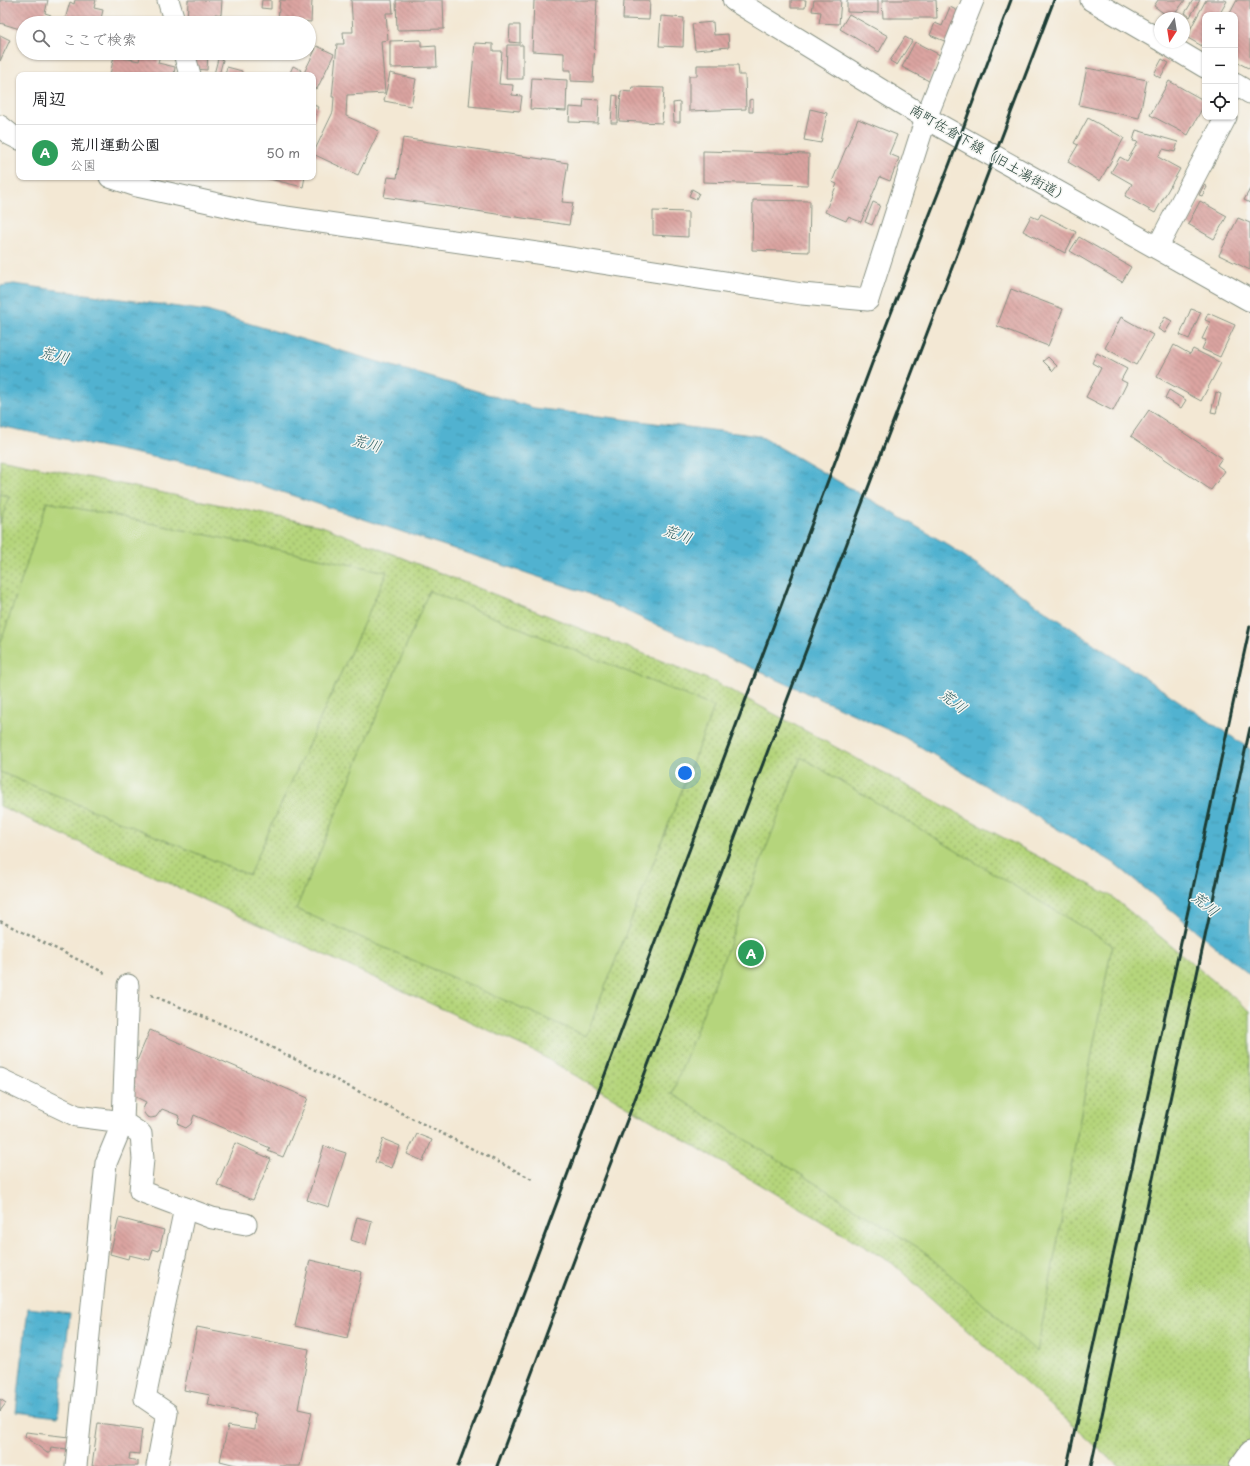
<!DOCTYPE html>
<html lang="ja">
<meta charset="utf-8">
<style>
body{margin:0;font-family:"Playpen Sans","Klee One",sans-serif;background:#f2f2f2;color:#202124}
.controls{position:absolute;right:12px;top:12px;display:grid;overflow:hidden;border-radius:8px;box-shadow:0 1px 3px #0004}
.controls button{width:36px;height:36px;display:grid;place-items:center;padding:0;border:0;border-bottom:1px solid #e0e0e0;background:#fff;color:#202124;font:20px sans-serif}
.compass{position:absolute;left:1154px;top:12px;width:36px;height:36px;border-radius:50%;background:#fff;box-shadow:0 1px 3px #0004;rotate:192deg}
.you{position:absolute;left:685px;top:773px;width:14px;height:14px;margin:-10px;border:3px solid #fff;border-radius:50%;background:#1a73e8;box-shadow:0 0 0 6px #1a73e833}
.badge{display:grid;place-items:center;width:26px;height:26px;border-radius:50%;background:#d1495b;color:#fff;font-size:13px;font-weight:700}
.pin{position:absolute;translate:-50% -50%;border:2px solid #fff;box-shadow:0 1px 4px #0006}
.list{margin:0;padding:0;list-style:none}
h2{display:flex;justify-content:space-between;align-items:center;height:52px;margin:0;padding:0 16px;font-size:17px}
h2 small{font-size:13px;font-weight:400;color:#757577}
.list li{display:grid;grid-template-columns:26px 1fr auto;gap:12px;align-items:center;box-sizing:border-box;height:56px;padding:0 16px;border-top:1px solid #e0e0e0}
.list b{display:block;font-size:15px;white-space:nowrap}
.list p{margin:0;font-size:13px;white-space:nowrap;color:#757577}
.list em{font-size:13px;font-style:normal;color:#757577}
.icon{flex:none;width:22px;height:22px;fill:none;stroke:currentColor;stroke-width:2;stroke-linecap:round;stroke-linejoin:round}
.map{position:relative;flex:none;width:1250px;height:1466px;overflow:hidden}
.search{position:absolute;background:#fff;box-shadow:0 1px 3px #0004;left:16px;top:16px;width:300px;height:44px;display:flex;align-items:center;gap:10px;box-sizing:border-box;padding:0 14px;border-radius:22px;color:#757577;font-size:15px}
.panel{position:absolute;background:#fff;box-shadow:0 1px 3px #0004;left:16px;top:72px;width:300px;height:108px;border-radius:8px}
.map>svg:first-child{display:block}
.grass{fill:url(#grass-dots);stroke:#6a8958}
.garden{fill:#b5d57c;stroke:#6a8958}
.water{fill:url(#water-ripples);stroke:#387882}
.building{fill:url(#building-back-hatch)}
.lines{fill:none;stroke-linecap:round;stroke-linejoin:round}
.minor-casing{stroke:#899284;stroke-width:23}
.tertiary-casing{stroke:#899284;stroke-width:24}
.path{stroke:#899284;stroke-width:2.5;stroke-dasharray:3 3;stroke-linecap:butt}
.minor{stroke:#fff;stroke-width:21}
.tertiary{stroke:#fff;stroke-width:22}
.rail{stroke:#1f3d34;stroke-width:3}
.labels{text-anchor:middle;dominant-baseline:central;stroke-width:3;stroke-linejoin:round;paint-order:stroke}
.street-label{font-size:14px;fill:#1f3d34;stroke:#f6f6f2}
.water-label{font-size:15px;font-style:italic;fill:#2e6063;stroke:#f6f6f2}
</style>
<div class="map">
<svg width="1250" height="1466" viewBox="0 0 1250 1466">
<defs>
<pattern id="grass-dots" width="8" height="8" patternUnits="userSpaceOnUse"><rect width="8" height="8" fill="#b5d57c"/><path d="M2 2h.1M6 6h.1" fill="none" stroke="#93ae66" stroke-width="1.8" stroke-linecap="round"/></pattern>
<pattern id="water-ripples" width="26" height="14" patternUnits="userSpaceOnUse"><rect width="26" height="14" fill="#51b2d0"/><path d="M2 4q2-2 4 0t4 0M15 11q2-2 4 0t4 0" fill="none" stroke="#4392aa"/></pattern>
<pattern id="building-back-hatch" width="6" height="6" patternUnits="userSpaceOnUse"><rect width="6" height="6" fill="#dba4a1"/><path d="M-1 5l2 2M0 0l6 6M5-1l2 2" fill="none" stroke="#b18784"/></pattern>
</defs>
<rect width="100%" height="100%" fill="#f6f6f2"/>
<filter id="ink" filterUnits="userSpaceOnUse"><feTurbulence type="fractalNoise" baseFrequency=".025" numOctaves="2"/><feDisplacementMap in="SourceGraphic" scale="8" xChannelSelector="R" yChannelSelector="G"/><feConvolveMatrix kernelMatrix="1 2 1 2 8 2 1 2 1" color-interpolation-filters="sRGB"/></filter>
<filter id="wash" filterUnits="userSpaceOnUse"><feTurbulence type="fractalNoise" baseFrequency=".012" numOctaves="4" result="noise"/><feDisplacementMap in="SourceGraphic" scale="16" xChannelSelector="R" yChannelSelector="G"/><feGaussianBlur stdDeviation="0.9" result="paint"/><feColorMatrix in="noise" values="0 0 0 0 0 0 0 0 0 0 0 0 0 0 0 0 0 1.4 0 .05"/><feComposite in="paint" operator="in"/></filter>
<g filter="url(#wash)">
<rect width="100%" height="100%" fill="#f3e8d4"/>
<polygon class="grass" points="0,459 322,526 717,683 1111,896 1250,1011 1250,1466 1118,1466 892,1263 534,1051 0,806"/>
<g class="garden">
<polygon points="0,494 9,496 0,523"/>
<polygon points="47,502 387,572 249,875 0,772 0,645"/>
<polygon points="429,591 714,707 586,1036 296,909"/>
<polygon points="801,757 1112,945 1037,1352 922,1250 672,1094"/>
</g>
<g class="water">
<polygon points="14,284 207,311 534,408 760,436 945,543 1250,749 1250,975 1114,863 904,737 584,592 212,469 0,426 0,286"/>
<polygon points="28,1308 70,1313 58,1417 16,1412"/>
</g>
<g id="blocks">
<g class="building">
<polygon points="0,0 48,0 45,13 51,15 49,23 23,23 23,30 0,23"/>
<polygon points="75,0 96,0 94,8 103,10 100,23 64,23 70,2 74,4"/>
<polygon points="188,0 222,0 221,15 215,14 215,23 187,23"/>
<polygon points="262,0 271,0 271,9 261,8"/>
<polygon points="280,0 312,0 311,22 278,19"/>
<polygon points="351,0 392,0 393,13 386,13 388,40 381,41 385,93 347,95 346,116 379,131 358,175 313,154 333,112 334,97 332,97 337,44 344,44 343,32 353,32"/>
<polygon points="396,0 443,0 444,29 397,30"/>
<polygon points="534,0 597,0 593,82 571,81 571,70 564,70 564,53 532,51"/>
<polygon points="624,0 650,0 649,20 623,19"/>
<polygon points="791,0 806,0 805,8 791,8"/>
<polygon points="814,0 841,0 839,24 819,23 821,12 812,11"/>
<polygon points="847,0 878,0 878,13 847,12"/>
<polygon points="882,0 936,0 937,18 883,18"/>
<polygon points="1158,0 1185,0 1172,18 1170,18 1154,6"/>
<polygon points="1193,0 1200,0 1190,17 1185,13"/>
<polygon points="1206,0 1225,0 1227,1 1219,15 1205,15 1205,41 1202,46 1186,37"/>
<polygon points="1237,0 1250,0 1250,69 1235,61 1235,15 1229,15"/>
<polygon points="950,7 962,13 949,43 930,35 935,23 942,26"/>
<polygon points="849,14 888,36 879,52 840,29"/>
<polygon points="661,16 684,18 683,47 659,46"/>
<polygon points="713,22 714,35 728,34 729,47 695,50 692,24"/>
<polygon points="510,25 520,25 520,43 509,42"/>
<polygon points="0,35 10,40 0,61"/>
<polygon points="905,37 912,41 897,65 890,61"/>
<polygon points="421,40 421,47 436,46 437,67 390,68 390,41"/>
<polygon points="915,42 940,55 929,81 902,67"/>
<polygon points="475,43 493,44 493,51 502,51 499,84 513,85 512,95 522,96 520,111 469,106"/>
<polygon points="507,45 523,45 523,79 506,79"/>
<polygon points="317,46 334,54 317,89 313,88 313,75 303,75"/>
<polygon points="141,53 160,54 158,63 175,67 174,75 110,75 114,56 139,61"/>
<polygon points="195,53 208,53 207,70 194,69"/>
<polygon points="218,59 223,60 219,75 214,74"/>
<polygon points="1162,59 1169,63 1160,78 1154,74"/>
<polygon points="697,65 738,65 739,75 745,75 746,109 689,111 689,76 697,76"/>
<polygon points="293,66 301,70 299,75 289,75"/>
<polygon points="227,67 242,71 241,75 225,75"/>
<polygon points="1087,68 1147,80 1139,118 1079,105"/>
<polygon points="390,73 416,79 411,106 384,101"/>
<polygon points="532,78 567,80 566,111 530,109"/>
<polygon points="1169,81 1205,101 1205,103 1188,135 1150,115"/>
<polygon points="632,87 664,88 662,123 619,121 621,91 631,92"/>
<polygon points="613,95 618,96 617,123 611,123"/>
<polygon points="584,99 599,100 598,123 569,122 570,107 583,108"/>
<polygon points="753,99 753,112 749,112 749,100"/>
<polygon points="680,102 680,122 674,122 673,103"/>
<polygon points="313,105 319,107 313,122"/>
<polygon points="810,109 827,113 821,143 804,140"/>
<polygon points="1088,118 1124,138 1100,181 1068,162 1078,145 1074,143"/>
<polygon points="858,119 897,135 889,154 899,158 890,181 880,177 861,222 848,217 846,221 825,212 837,184 832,182"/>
<polygon points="1136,130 1178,142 1175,152 1163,149 1158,157 1180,169 1155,213 1125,196 1132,184 1111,172 1120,157 1127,161 1138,142 1133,141"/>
<polygon points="403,138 568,163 562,202 573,203 569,225 384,197 388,177 397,178"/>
<polygon points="703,151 809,154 808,185 703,182"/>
<polygon points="261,177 305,177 303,187"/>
<polygon points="1204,185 1207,187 1202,196 1199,195"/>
<polygon points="692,189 699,193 696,199 689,196"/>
<polygon points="1250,189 1250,203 1244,200"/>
<polygon points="753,200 810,201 809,252 752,250"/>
<polygon points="1200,201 1227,216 1214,239 1188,224"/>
<polygon points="873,202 880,205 872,225 865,222"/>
<polygon points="653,211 688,212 688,237 653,235"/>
<polygon points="1041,214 1076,232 1065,253 1023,231 1031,216 1038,219"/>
<polygon points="1238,218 1250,223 1250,270 1219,255"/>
<polygon points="1079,237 1131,267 1122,282 1070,251"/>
<polygon points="1011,289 1063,309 1048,346 997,326"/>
<polygon points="1191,309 1201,312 1189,339 1180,335"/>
<polygon points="1208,313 1235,325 1220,357 1202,349 1206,340 1202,339 1210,322 1205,320"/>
<polygon points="1121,317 1153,335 1136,365 1105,348"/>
<polygon points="1165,317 1172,321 1165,333 1158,329"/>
<polygon points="1174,345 1190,354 1193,349 1221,363 1201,401 1157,377"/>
<polygon points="1097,353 1127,369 1121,380 1127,383 1113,411 1086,397 1101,368 1092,363"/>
<polygon points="1048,357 1057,366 1053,371 1043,361"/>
<polygon points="1169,390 1186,400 1181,408 1165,398"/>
<polygon points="1216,392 1221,394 1216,413 1211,412"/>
<polygon points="1149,410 1222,458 1217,465 1225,471 1211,490 1131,436"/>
<polygon points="150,1030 308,1098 283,1157 268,1151 270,1148 194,1115 191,1124 186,1128 179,1125 178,1122 180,1116 162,1109 156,1117 151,1118 147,1117 144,1113 143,1109 146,1102 132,1095 136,1085 128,1082"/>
<polygon points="417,1134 432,1140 423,1161 407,1154"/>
<polygon points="383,1139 400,1146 392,1168 375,1162"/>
<polygon points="235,1143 271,1159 253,1200 217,1185"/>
<polygon points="324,1146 346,1153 329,1207 307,1200"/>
<polygon points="357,1217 372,1221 366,1245 351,1240"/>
<polygon points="119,1218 164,1230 159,1251 153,1249 150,1260 129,1255 128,1259 110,1254"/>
<polygon points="310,1260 362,1272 347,1338 295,1326"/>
<polygon points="197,1327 309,1349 298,1409 312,1412 300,1466 240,1466 220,1461 228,1426 255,1430 256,1414 208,1405 210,1395 184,1390"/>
<polygon points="0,1399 6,1403 0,1411"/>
<polygon points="98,1423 142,1429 139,1454 130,1453 129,1459 138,1461 138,1466 92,1466"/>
<polygon points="26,1432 69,1437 67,1449 51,1447 50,1453 47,1453 25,1436"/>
</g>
</g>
</g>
<g filter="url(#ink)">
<use href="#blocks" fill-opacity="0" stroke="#899284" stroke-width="1"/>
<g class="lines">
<defs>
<g id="minor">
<polyline points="168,0 175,23"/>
<polyline points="1091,0 1160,40"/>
<polyline points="1163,42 1205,67"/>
<polyline points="184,53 190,75"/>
<polyline points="1235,84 1250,93"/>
<polyline points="0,126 11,135 19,139"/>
<polyline points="110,177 137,186 258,213 551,255 802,294 868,300 926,118 973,0"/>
<polyline points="1157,248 1226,117"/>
<polyline points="128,985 123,1122 141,1134 143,1159 140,1191 212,1218 246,1224"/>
<polyline points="0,1079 77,1116 123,1122 106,1163 76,1466"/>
<polyline points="157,1466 167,1413 145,1398 185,1208"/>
<polyline points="1240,1466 1250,1452"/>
</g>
<polyline id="tertiary" points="734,0 926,118 1250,300"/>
</defs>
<use href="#minor" class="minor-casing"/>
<use href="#tertiary" class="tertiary-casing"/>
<g class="path">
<polyline points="0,921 107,974"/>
<polyline points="151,995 243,1033 534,1180"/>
</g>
<use href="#minor" class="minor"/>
<use href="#tertiary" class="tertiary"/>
<g class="rail">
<polyline points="458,1466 886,326 950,163 1011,0"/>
<polyline points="497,1466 600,1191 1054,0"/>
<polyline points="1067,1466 1250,626"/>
<polyline points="1091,1466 1250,728"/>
</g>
</g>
</g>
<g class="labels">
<g class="street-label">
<text transform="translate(990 153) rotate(30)">南町佐倉下線（旧土湯街道）</text>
</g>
<g class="water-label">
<text transform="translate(55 354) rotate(15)">荒川</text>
<text transform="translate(367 442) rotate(16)">荒川</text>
<text transform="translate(678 533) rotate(20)">荒川</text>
<text transform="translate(954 700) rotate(38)">荒川</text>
<text transform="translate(1206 903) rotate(39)">荒川</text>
</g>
</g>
</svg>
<div class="controls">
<button>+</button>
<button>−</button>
<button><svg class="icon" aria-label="locate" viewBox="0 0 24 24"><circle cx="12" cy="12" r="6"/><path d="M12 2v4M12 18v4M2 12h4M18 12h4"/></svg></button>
</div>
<svg class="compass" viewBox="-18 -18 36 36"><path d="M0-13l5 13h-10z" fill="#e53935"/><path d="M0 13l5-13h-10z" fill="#757577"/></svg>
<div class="you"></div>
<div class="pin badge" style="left:751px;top:953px;background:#2e9e5b">A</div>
<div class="search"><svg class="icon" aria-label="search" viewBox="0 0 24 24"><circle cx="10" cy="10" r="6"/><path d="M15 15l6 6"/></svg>ここで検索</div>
<section class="panel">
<h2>周辺<small></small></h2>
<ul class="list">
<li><span class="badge" style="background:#2e9e5b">A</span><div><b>荒川運動公園</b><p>公園</p></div><em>50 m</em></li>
</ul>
</section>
</div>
